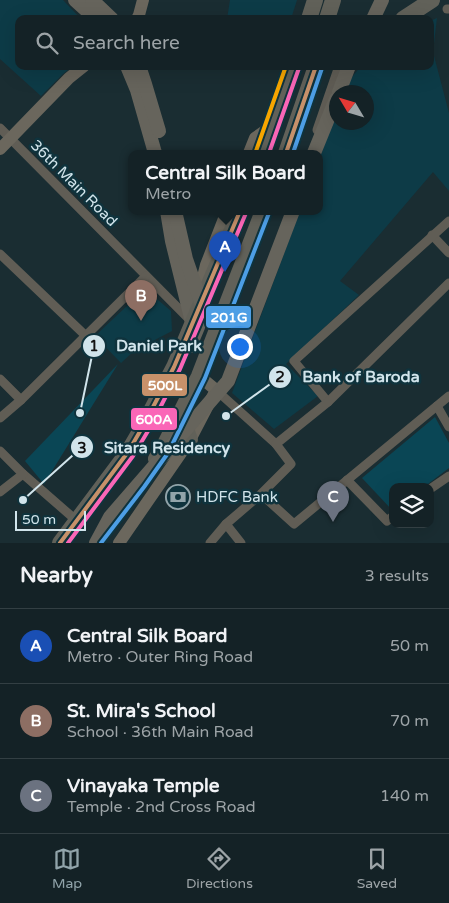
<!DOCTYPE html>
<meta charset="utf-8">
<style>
body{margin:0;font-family:"Varela Round",sans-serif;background:#1d2a2e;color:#f1f3f6}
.controls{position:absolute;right:15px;bottom:15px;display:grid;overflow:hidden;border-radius:10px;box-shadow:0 5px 20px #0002}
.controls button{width:45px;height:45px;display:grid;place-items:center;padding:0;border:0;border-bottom:1px solid #333f43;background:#142226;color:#f1f3f6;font:25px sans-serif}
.compass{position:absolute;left:329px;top:85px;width:45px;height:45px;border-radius:50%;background:#142226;box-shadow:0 5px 20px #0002;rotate:308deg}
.scale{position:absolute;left:15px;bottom:12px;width:71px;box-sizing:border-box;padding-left:5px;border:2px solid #d1e4eb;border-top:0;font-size:14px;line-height:18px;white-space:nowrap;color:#d1e4eb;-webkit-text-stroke:4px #0f333d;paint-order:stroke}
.you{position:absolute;left:239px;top:346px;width:18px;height:18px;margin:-12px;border:4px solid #fff;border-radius:50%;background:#1a73e8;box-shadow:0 0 0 8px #1a73e833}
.badge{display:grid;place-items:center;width:32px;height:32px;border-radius:50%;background:#91a4aa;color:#fff;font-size:16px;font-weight:700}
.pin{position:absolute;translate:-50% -41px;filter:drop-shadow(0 1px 2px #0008)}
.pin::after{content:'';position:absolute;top:26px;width:18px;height:15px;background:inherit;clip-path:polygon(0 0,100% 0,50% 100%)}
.popup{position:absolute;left:128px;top:150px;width:195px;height:65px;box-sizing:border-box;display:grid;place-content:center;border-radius:10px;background:#142226;filter:drop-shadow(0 1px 4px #0005);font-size:16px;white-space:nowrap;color:#9da4a7}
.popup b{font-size:19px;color:#f1f3f6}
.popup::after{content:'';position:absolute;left:50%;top:100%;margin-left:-10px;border:10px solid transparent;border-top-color:#142226}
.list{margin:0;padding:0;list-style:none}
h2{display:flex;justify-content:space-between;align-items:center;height:65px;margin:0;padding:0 20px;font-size:21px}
h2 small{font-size:16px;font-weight:400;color:#9da4a7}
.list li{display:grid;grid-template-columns:32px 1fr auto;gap:15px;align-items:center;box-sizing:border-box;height:75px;padding:0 20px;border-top:1px solid #333f43}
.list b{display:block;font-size:19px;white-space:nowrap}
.list p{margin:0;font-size:16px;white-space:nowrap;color:#9da4a7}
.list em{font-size:16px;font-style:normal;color:#9da4a7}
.icon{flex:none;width:28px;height:28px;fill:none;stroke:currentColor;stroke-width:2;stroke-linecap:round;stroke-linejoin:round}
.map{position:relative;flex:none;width:449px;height:543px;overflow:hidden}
.search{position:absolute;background:#142226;box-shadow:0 5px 20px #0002;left:15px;right:15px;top:15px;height:55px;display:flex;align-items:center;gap:12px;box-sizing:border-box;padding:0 18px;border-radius:10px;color:#9da4a7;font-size:19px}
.sheet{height:290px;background:#142226}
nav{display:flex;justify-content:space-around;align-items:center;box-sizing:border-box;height:70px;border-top:1px solid #333f43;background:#142226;font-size:14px;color:#9da4a7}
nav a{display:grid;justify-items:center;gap:2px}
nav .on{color:#91a4aa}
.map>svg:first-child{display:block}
.built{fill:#0d3b47}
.green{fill:#0a4655}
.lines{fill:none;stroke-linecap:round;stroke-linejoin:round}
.street{stroke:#605d55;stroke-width:9}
.secondary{stroke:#6b675d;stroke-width:12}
.primary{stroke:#66645c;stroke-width:14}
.highway{stroke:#616159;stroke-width:16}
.primary-bridge{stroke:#66645c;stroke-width:14}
.bus-1-casing{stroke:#0f333d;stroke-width:8}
.bus-2-casing{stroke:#0f333d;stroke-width:8}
.bus-3-casing{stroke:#0f333d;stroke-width:8}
.bus-4-casing{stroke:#0f333d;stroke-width:8}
.bus-1{stroke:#c7916a;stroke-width:4}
.bus-2{stroke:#fa66b7;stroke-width:4}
.bus-3{stroke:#4d9ee5;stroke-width:4}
.bus-4{stroke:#f7a600;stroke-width:4}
.labels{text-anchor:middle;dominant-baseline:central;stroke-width:5;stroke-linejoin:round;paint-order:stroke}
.street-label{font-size:15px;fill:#d1e4eb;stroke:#0f333d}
.poi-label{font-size:15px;fill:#d1e4eb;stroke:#0f333d;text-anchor:start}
.leader{fill:none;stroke:#d1e4eb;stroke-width:2}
.callout-dot{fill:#d1e4eb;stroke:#0f333d;stroke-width:2}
.mark-label{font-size:15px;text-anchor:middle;font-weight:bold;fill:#111}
.callout-label{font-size:16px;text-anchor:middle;font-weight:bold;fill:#d1e4eb;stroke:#0f333d;stroke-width:5;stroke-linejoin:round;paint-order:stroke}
.line-badge{stroke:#0f333d;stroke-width:2}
.badge-label{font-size:14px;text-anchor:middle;font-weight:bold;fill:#fff}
</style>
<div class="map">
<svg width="449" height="543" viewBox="0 0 449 543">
<rect width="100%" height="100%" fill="#1a2d32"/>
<g class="built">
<polygon points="0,0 63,0 81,19 19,19 19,66 73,66 63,74 41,96 0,59"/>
<polygon points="230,0 297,0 291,19 227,19"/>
<polygon points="437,18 433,52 449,113 449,191 433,172 340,281 359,295 286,364 318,396 274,429 232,393 300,211 319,211 319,160 336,112 336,122 366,122 366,92 344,92 348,82 361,66 430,66 430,21"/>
<polygon points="145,289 171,311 172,331 134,351 121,363 95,336"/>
</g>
<g class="green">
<polygon points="118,364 44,484 25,461"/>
<polygon points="435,417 449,443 449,468 424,487 393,487 392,510 362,478"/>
</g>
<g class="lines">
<g class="street">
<polyline points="447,9 449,9"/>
<polyline points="0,128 190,320"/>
<polyline points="317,130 339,66"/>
<polyline points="432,235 449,253"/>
<polyline points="0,254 86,336"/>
<polyline points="0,379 21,400"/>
<polyline points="217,388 216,390 276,444"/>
<polyline points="328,402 294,361 449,221"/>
<polyline points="437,406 449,427"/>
<polyline points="0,418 21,400 146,276"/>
<polyline points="0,451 23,474 77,521"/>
<polyline points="347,480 387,521 393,516"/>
<polyline points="430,489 449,476"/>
<polyline points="0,492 23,474"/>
<polyline points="261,494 294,524 449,396"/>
<polyline points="226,524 241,543"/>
<polyline points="210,543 226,524 261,494 291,464 276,444 328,402 449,283"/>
</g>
<g class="secondary">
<polyline points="137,19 139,15 143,0"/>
<polyline points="0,149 69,78 84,66"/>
<polyline points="249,153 255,138 272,126"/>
<polyline points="199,293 206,265 227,211"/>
<polyline points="119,543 190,440 216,390 199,376"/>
</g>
<g class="primary">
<polyline points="75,0 96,19"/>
<polyline points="92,0 112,19"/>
<polyline points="373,19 382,0"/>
<polyline points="127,66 137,90 155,153"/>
<polyline points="139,66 145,84 159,131"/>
<polyline points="339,92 349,66"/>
<polyline points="314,153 336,99"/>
<polyline points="167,211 172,241 192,322"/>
</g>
<g class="highway">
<polyline points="309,19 315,0"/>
<polyline points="327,19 333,0"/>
<polyline points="403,19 432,0"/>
<polyline points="262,153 293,66"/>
<polyline points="286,153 316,66"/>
<polyline points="181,415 190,440"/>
<polyline points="156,459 162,450 199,376 263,211"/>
<polyline points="60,543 128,452 142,428 174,367 240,211"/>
</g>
<g class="primary-bridge">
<polyline points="175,211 186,259 203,308 198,327 190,346"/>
<polyline points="96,543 110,517 228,381 293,211"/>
</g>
<defs>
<g id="bus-1">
<polyline points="286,153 316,66"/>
<polyline points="60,543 128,452 142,428 174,367 240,211"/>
</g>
<g id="bus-2">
<polyline points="269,153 299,68"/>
<polyline points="68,543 133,456 148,431 180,369 246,213"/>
</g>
<g id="bus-3">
<polyline points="293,153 322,68"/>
<polyline points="101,543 144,487 168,453 205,378 269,213"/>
</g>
<polyline id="bus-4" points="256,151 286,66"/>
</defs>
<use href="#bus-1" class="bus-1-casing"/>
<use href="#bus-2" class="bus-2-casing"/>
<use href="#bus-3" class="bus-3-casing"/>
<use href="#bus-4" class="bus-4-casing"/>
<use href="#bus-1" class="bus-1"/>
<use href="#bus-2" class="bus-2"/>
<use href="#bus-3" class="bus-3"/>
<use href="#bus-4" class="bus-4"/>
</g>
<defs>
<symbol id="bank-ring" viewBox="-11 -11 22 22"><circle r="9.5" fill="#0f333d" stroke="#91a4aa" stroke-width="1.5"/><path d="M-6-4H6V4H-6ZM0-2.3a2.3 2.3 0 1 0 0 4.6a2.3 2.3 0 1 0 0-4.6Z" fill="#91a4aa"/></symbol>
</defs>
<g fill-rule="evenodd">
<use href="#bank-ring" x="164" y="483" width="28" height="28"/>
</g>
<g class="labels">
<g class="street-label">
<text transform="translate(74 183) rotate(45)">36th Main Road</text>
</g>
<g class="poi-label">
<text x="196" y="497">HDFC Bank</text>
</g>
</g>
<path class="leader" d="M80 413L94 346M226 416L280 377M23 500L82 447"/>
<g class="callout-dot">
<circle cx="80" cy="413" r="5"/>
<circle cx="226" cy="416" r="5"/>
<circle cx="23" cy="500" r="5"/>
<circle cx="94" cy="346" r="12"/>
<circle cx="280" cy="377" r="12"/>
<circle cx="82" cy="447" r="12"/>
</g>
<g class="mark-label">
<text x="94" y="351">1</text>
<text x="280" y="382">2</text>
<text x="82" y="453">3</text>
</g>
<g class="callout-label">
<text x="159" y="351">Daniel Park</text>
<text x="361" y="382">Bank of Baroda</text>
<text x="167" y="453">Sitara Residency</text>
</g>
<g class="line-badge">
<rect x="205" y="305" width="47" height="24" rx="5" fill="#4d9ee5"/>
<rect x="141" y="373" width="47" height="24" rx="5" fill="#c7916a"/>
<rect x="130" y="407" width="48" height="24" rx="5" fill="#fa66b7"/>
</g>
<g class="badge-label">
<text x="229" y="322">201G</text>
<text x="165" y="390">500L</text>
<text x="154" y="424">600A</text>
</g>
</svg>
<div class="controls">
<button><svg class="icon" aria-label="layers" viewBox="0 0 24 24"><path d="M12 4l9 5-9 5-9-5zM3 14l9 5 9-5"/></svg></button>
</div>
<svg class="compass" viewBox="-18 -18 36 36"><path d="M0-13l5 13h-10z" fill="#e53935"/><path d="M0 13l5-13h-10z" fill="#9da4a7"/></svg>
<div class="scale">50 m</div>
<div class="you"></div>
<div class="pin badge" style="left:225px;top:272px;background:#1a4fb4">A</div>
<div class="popup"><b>Central Silk Board</b>Metro</div>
<div class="pin badge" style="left:141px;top:321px;background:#8d6e63">B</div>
<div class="pin badge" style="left:333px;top:522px;background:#6b7280">C</div>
<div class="search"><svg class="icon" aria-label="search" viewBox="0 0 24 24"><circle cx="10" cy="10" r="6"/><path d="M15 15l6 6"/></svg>Search here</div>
</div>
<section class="sheet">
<h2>Nearby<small>3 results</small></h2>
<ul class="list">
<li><span class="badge" style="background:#1a4fb4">A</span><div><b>Central Silk Board</b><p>Metro · Outer Ring Road</p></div><em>50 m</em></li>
<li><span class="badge" style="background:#8d6e63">B</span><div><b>St. Mira's School</b><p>School · 36th Main Road</p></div><em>70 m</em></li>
<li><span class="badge" style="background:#6b7280">C</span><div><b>Vinayaka Temple</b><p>Temple · 2nd Cross Road</p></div><em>140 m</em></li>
</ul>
</section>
<nav>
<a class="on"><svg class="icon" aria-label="map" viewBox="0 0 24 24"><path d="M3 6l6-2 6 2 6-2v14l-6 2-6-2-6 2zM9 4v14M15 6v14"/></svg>Map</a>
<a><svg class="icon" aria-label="directions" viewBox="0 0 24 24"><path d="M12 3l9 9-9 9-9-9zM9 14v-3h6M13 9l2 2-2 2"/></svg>Directions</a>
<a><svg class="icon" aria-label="saved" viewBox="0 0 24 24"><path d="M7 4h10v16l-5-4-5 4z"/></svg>Saved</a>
</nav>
